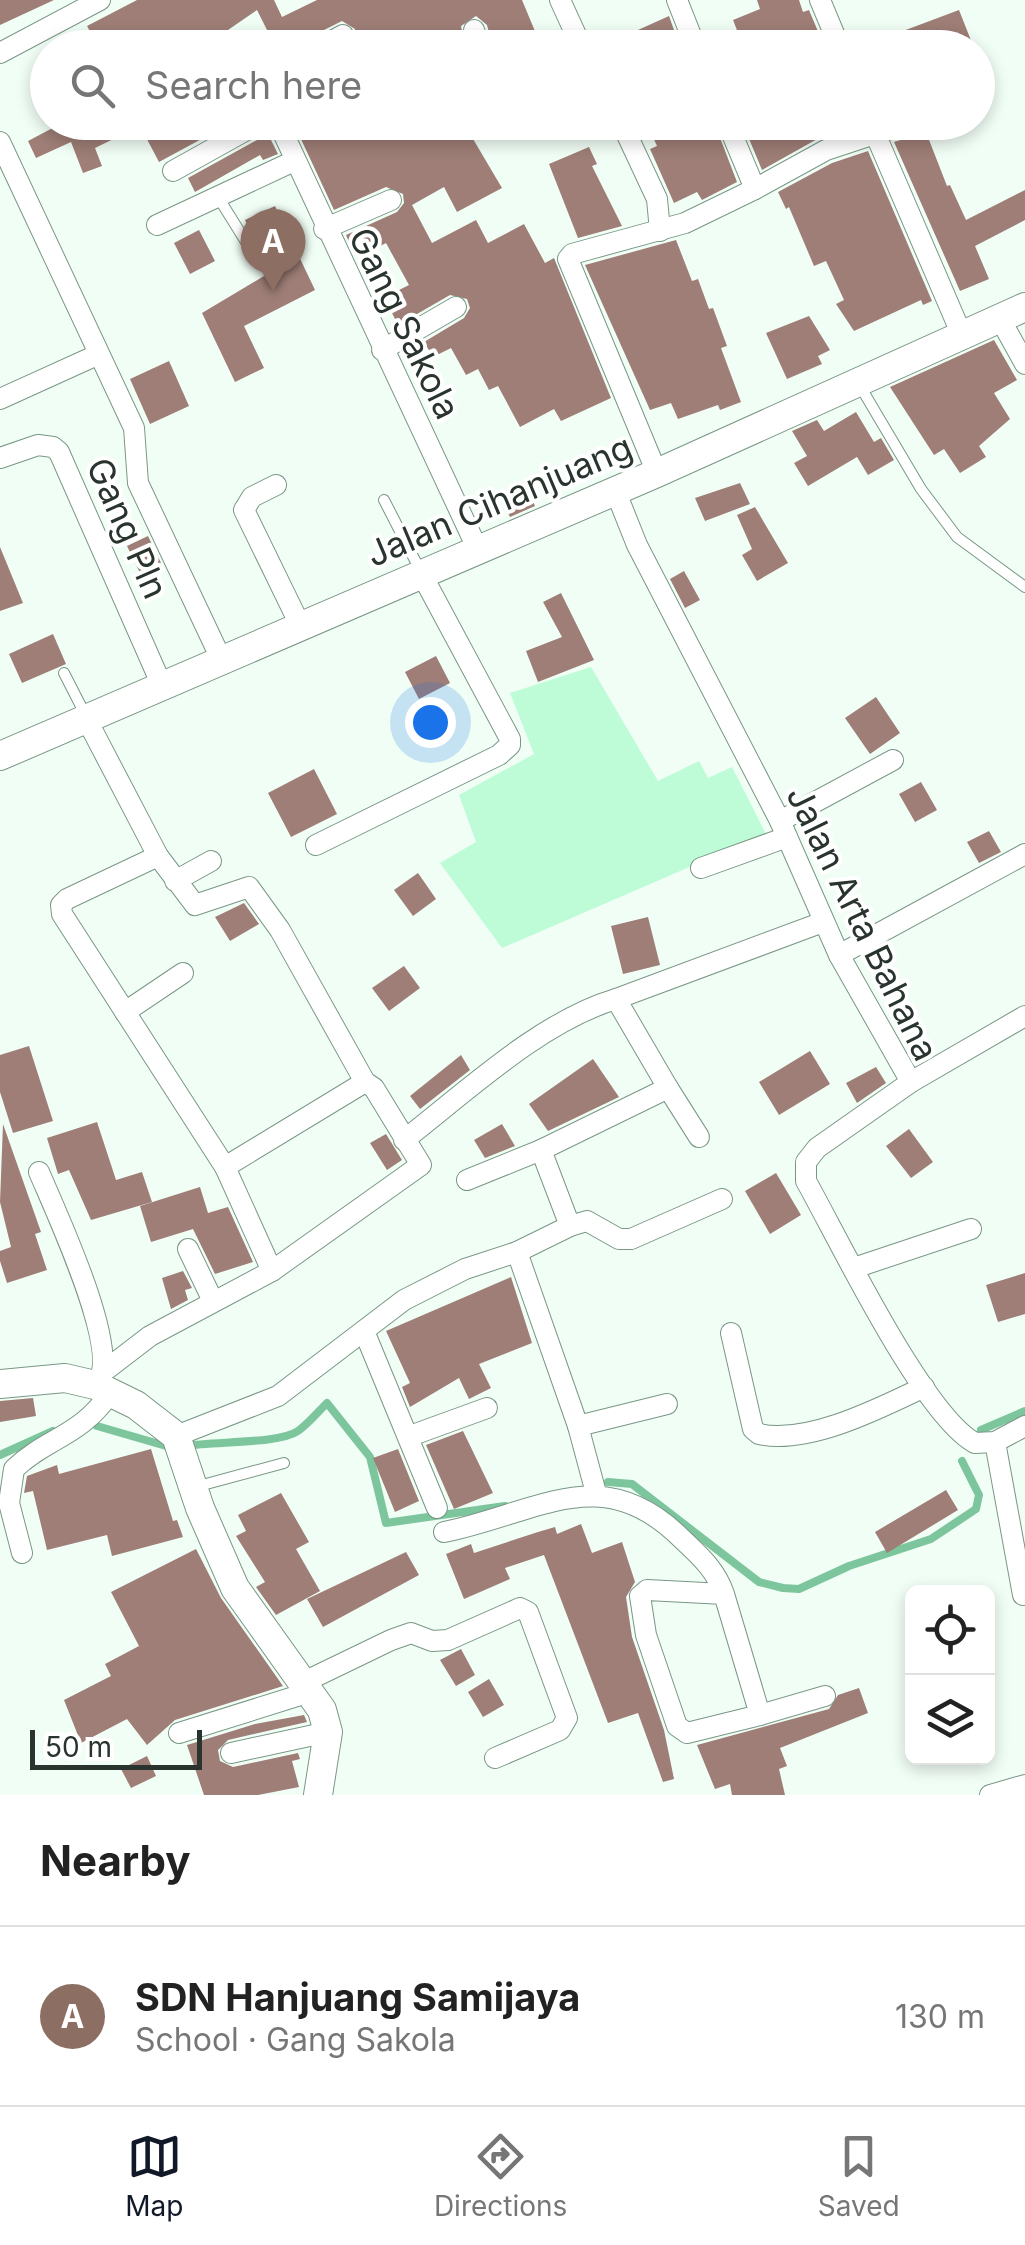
<!DOCTYPE html>
<meta charset="utf-8">
<style>
body{margin:0;font-family:Inter,sans-serif;background:#f6f6f6;color:#222}
.controls{position:absolute;right:30px;bottom:30px;display:grid;overflow:hidden;border-radius:15px;box-shadow:0 5px 15px #0003}
.controls button{width:90px;height:90px;display:grid;place-items:center;padding:0;border:0;border-bottom:2px solid #e0e0e0;background:#fff;color:#222;font:50px sans-serif}
.scale{position:absolute;left:30px;bottom:25px;width:172px;box-sizing:border-box;padding-left:10px;border:5px solid #28342d;border-top:0;font-size:28px;line-height:35px;white-space:nowrap;color:#28342d;-webkit-text-stroke:8px #fff;paint-order:stroke}
.you{position:absolute;left:430px;top:722px;width:35px;height:35px;margin:-25px;border:8px solid #fff;border-radius:50%;background:#1a73e8;box-shadow:0 0 0 15px #1a73e833}
.badge{display:grid;place-items:center;width:65px;height:65px;border-radius:50%;background:#111827;color:#fff;font-size:32px;font-weight:700}
.pin{position:absolute;translate:-50% -82px;filter:drop-shadow(0 2px 5px #0008)}
.pin::after{content:'';position:absolute;top:52px;width:35px;height:30px;background:inherit;clip-path:polygon(0 0,100% 0,50% 100%)}
.list{margin:0;padding:0;list-style:none}
h2{display:flex;justify-content:space-between;align-items:center;height:130px;margin:0;padding:0 40px;font-size:42px}
h2 small{font-size:32px;font-weight:400;color:#767676}
.list li{display:grid;grid-template-columns:65px 1fr auto;gap:30px;align-items:center;box-sizing:border-box;height:180px;padding:0 40px;border-top:2px solid #e0e0e0}
.list b{display:block;font-size:38px;white-space:nowrap}
.list p{margin:0;font-size:32px;white-space:nowrap;color:#767676}
.list em{font-size:32px;font-style:normal;color:#767676}
.icon{flex:none;width:55px;height:55px;fill:none;stroke:currentColor;stroke-width:2;stroke-linecap:round;stroke-linejoin:round}
.map{position:relative;flex:none;width:1025px;height:1795px;overflow:hidden}
.search{position:absolute;background:#fff;box-shadow:0 5px 15px #0003;left:30px;right:30px;top:30px;height:110px;display:flex;align-items:center;gap:25px;box-sizing:border-box;padding:0 35px;border-radius:55px;color:#767676;font-size:38px}
.sheet{height:310px;background:#fff}
nav{display:flex;justify-content:space-around;align-items:center;box-sizing:border-box;height:140px;border-top:2px solid #e0e0e0;background:#fff;font-size:28px;color:#767676}
nav a{display:grid;justify-items:center;gap:5px}
nav .on{color:#111827}
.map>svg:first-child{display:block}
.green{fill:#bdfcd7}
.lines{fill:none;stroke-linecap:round;stroke-linejoin:round}
.stream{stroke:#7dc59d;stroke-width:8}
.building{fill:#9e7e76}
.lane-casing{stroke:#799785;stroke-width:12}
.street-casing{stroke:#799785;stroke-width:22}
.secondary-casing{stroke:#799785;stroke-width:30}
.lane{stroke:#fff;stroke-width:10}
.street{stroke:#fff;stroke-width:20}
.secondary{stroke:#fff;stroke-width:28}
.labels{text-anchor:middle;dominant-baseline:central;stroke-width:8;stroke-linejoin:round;paint-order:stroke}
.street-label{font-size:35px;fill:#28342d;stroke:#fff}
</style>
<div class="map">
<svg width="1025" height="1795" viewBox="0 0 1025 1795">
<rect width="100%" height="100%" fill="#f1fef6"/>
<polygon class="green" points="591,667 658,781 699,761 708,778 732,767 766,834 502,948 440,863 476,842 459,795 534,754 510,693"/>
<g class="lines">
<g class="stream">
<polyline points="97,1426 173,1448"/>
<polyline points="981,1430 1025,1411"/>
<path d="M186 1446C214 1441 279 1444 298 1431 308 1424 318 1412 327 1403L370 1457 386 1523 505 1506"/>
<polyline points="0,1455 53,1431"/>
<polyline points="608,1482 632,1484 759,1582 783,1588 799,1589 849,1566 931,1539 976,1509 979,1495 962,1461"/>
</g>
</g>
<g class="building">
<polygon points="0,0 54,0 0,25"/>
<polygon points="137,0 274,0 282,17 317,0 522,0 542,48 493,48 487,25 476,16 461,26 465,48 349,48 355,41 355,29 342,21 312,36 305,48 287,48 278,32 270,36 257,10 209,43 207,39 189,48 99,48 87,26"/>
<polygon points="757,0 799,0 803,12 809,10 825,48 744,48 733,20 760,9"/>
<polygon points="959,10 974,48 863,48 863,46"/>
<polygon points="669,16 678,41 664,48 598,48"/>
<polygon points="64,122 231,122 231,123 159,162 140,126 95,148 102,166 83,173 71,142 36,158 28,141"/>
<polygon points="293,122 424,122 432,136 463,122 502,188 457,212 444,187 412,205 432,243 476,220 488,243 524,224 545,263 554,258 611,398 561,421 554,409 520,427 498,386 489,390 478,369 466,375 451,348 433,357 424,342 464,318 470,308 467,299 450,295 398,325 390,309 403,302 397,291 409,285 386,243 371,251 363,236 349,242 346,235 397,212 404,203 403,194 386,187 334,210"/>
<polygon points="646,122 714,122 737,182 702,200 697,192 674,203 650,149 657,146"/>
<polygon points="742,122 776,122 780,133 803,122 858,125 819,138 762,170"/>
<polygon points="924,127 947,186 950,185 966,220 1025,190 1025,220 975,246 989,279 960,291 894,142 916,135"/>
<polygon points="268,134 278,154 263,160 260,155 195,192 188,178"/>
<polygon points="589,147 597,164 592,166 622,226 578,238 549,164"/>
<polygon points="868,151 932,301 923,305 921,300 854,331 836,304 844,300 826,261 814,266 789,207 786,209 778,192 832,163"/>
<polygon points="275,206 315,290 244,326 264,368 235,382 202,313 269,273 245,220"/>
<polygon points="199,230 215,261 190,274 174,243"/>
<polygon points="676,240 692,281 698,279 709,309 713,308 727,346 721,348 741,402 720,410 718,405 678,419 671,403 650,410 585,265"/>
<polygon points="809,316 830,350 818,356 822,364 787,379 766,333"/>
<polygon points="994,340 1017,380 994,393 1010,419 979,446 986,457 960,473 944,449 934,455 890,387"/>
<polygon points="169,361 189,406 150,424 130,379"/>
<polygon points="856,412 874,442 881,438 894,460 868,475 857,457 808,486 794,463 807,456 792,431 817,420 824,431"/>
<polygon points="524,482 535,506 510,517 499,494"/>
<polygon points="740,483 750,504 705,521 695,498"/>
<polygon points="755,507 788,563 757,581 742,555 752,549 737,515"/>
<polygon points="148,536 161,563 140,573 127,546"/>
<polygon points="0,547 23,603 0,611"/>
<polygon points="684,571 700,600 685,608 670,579"/>
<polygon points="561,593 594,660 538,682 526,651 562,637 543,602"/>
<polygon points="53,634 66,664 22,683 9,654"/>
<polygon points="436,656 450,683 419,699 405,672"/>
<polygon points="876,697 900,733 870,754 845,718"/>
<polygon points="314,769 337,814 291,837 268,793"/>
<polygon points="921,782 937,810 915,822 899,794"/>
<polygon points="989,831 1001,852 979,863 967,842"/>
<polygon points="418,873 436,899 413,916 394,890"/>
<polygon points="244,903 259,924 230,941 215,917"/>
<polygon points="648,917 660,965 623,974 611,926"/>
<polygon points="404,966 420,988 389,1011 372,988"/>
<polygon points="29,1046 53,1121 13,1133 0,1092 0,1055"/>
<polygon points="810,1051 830,1084 779,1115 759,1082"/>
<polygon points="461,1055 470,1070 420,1109 410,1096"/>
<polygon points="593,1059 619,1097 548,1131 529,1104"/>
<polygon points="876,1067 886,1083 857,1103 846,1083"/>
<polygon points="97,1122 116,1180 142,1172 152,1202 91,1220 69,1170 58,1174 47,1138"/>
<polygon points="3,1124 41,1232 35,1234 47,1270 7,1283 0,1261 0,1251 11,1247 0,1202"/>
<polygon points="502,1124 515,1146 485,1158 474,1140"/>
<polygon points="909,1129 933,1162 911,1178 886,1146"/>
<polygon points="386,1134 402,1160 387,1170 370,1143"/>
<polygon points="776,1173 801,1215 770,1234 745,1191"/>
<polygon points="200,1187 208,1213 228,1207 253,1262 215,1274 193,1229 151,1242 140,1206"/>
<polygon points="183,1271 192,1288 185,1290 188,1300 171,1309 162,1278"/>
<polygon points="1025,1273 1025,1314 998,1322 986,1285"/>
<polygon points="511,1277 532,1343 479,1364 491,1388 469,1399 459,1378 410,1407 402,1387 410,1383 386,1331"/>
<polygon points="33,1398 36,1416 0,1422 0,1401"/>
<polygon points="463,1431 493,1493 454,1509 426,1445"/>
<polygon points="151,1449 173,1521 177,1520 183,1537 112,1556 107,1535 47,1550 33,1491 24,1493 27,1476 57,1465 59,1474"/>
<polygon points="398,1449 419,1501 395,1512 373,1458"/>
<polygon points="946,1490 958,1510 887,1553 875,1532"/>
<polygon points="281,1493 309,1542 296,1549 320,1591 276,1615 256,1587 265,1582 236,1536 246,1531 238,1515"/>
<polygon points="581,1524 592,1553 622,1542 635,1582 626,1597 632,1637 664,1730 674,1779 663,1782 638,1713 608,1723 544,1555 505,1568 510,1579 464,1599 446,1554 471,1544 474,1553 538,1532 555,1527 557,1534"/>
<polygon points="196,1549 221,1598 283,1686 175,1720 147,1745 127,1719 81,1743 64,1700 111,1676 105,1664 139,1646 111,1592"/>
<polygon points="406,1552 419,1575 323,1627 307,1599"/>
<polygon points="461,1649 475,1675 456,1686 440,1660"/>
<polygon points="489,1679 504,1705 483,1717 468,1692"/>
<polygon points="859,1688 868,1713 780,1748 787,1766 779,1769 785,1795 732,1795 730,1784 715,1789 697,1745 829,1709 838,1695"/>
<polygon points="304,1715 307,1722 228,1740 218,1750 220,1761 233,1767 298,1753 300,1759 292,1761 299,1787 258,1795 204,1795 187,1745 255,1724"/>
<polygon points="147,1756 156,1776 131,1788 121,1769"/>
</g>
<g class="lines">
<defs>
<g id="lane">
<polyline points="218,197 253,253"/>
<polyline points="860,386 921,489 957,537 1025,587"/>
<polyline points="384,500 420,570"/>
<polyline points="64,673 86,716"/>
<polyline points="195,1487 284,1463"/>
</g>
<g id="street">
<polyline points="560,0 582,48"/>
<polyline points="677,0 696,48"/>
<polyline points="820,0 840,48"/>
<polyline points="474,30 480,48"/>
<polyline points="233,48 238,48"/>
<polyline points="319,48 343,35"/>
<polyline points="0,53 100,0"/>
<polyline points="278,122 478,550"/>
<polyline points="621,122 657,199 660,231"/>
<polyline points="727,122 755,189 826,150 911,122"/>
<polyline points="871,124 961,333"/>
<polyline points="0,142 134,428 138,483 222,661"/>
<polyline points="173,171 261,122"/>
<polyline points="157,225 294,161"/>
<polyline points="324,229 391,200"/>
<polyline points="999,317 1025,364"/>
<polyline points="382,350 456,307"/>
<polyline points="0,399 97,355"/>
<polyline points="0,458 38,445 53,447 59,452 163,688"/>
<polyline points="657,473 568,259 572,254 685,223 755,189"/>
<polyline points="276,485 252,497 244,510 301,627"/>
<path d="M615 490 637 545 780 821 839 955 911 1082 817 1148 806 1162V1181C839 1240 923 1415 975 1443L995 1442 1025 1426"/>
<polyline points="88,722 158,856 67,899 61,905 62,914 225,1167 365,1082"/>
<polyline points="780,821 893,760"/>
<polyline points="316,845 499,755 510,745 510,739 422,575"/>
<polyline points="701,868 787,837"/>
<polyline points="175,881 211,861"/>
<polyline points="839,955 1025,854"/>
<polyline points="125,1012 183,973"/>
<polyline points="911,1082 1025,1016"/>
<polyline points="668,1088 699,1137"/>
<path d="M404 1140C466 1092 541 1021 616 999"/>
<polyline points="225,1167 272,1271"/>
<path d="M39 1172C55 1210 119 1346 99 1379"/>
<polyline points="467,1180 541,1150"/>
<polyline points="570,1226 587,1221 619,1239 631,1239 722,1199"/>
<polyline points="188,1249 212,1299"/>
<polyline points="517,1252 578,1426 596,1493"/>
<polyline points="854,1268 971,1229"/>
<polyline points="364,1331 437,1508"/>
<path d="M731 1333 753 1429 759 1434C808 1445 880 1408 924 1387"/>
<polyline points="103,1372 150,1336 272,1271 421,1165 374,1088 365,1082 280,930 249,887 195,905 158,856"/>
<polyline points="578,1426 667,1404"/>
<polyline points="176,1436 278,1396 404,1300 465,1269 517,1252 570,1226 541,1150 668,1088 616,999 823,922"/>
<polyline points="410,1436 487,1408"/>
<polyline points="995,1442 1023,1595"/>
<path d="M444 1532C538 1513 602 1459 682 1539 700 1556 716 1570 724 1594L760 1715 687 1733 677 1726 646 1635 640 1596 647 1590 724 1594"/>
<path d="M22 1553 9 1503 14 1469C49 1436 79 1438 111 1392"/>
<polyline points="302,1683 391,1640 411,1633 432,1641 448,1640 520,1608 528,1612 567,1718 560,1730 495,1758"/>
<polyline points="760,1715 825,1696"/>
<polyline points="179,1733 310,1692"/>
<polyline points="231,1753 328,1732"/>
<polyline points="990,1795 1025,1785"/>
</g>
<g id="secondary">
<polyline points="0,756 657,473 1025,307"/>
<polyline points="0,1384 65,1378 95,1385 136,1405 176,1436 200,1508 235,1588 322,1710 328,1732 318,1795"/>
</g>
</defs>
<use href="#lane" class="lane-casing"/>
<use href="#street" class="street-casing"/>
<use href="#secondary" class="secondary-casing"/>
<use href="#lane" class="lane"/>
<use href="#street" class="street"/>
<use href="#secondary" class="secondary"/>
</g>
<g class="labels">
<g class="street-label">
<text transform="translate(405 323) rotate(64)">Gang Sakola</text>
<text transform="translate(499 500) rotate(-23)">Jalan Cihanjuang</text>
<text transform="translate(128 528) rotate(66)">Gang Pln</text>
<text transform="translate(863 923) rotate(64)">Jalan Arta Bahana</text>
</g>
</g>
</svg>
<div class="controls">
<button><svg class="icon" aria-label="locate" viewBox="0 0 24 24"><circle cx="12" cy="12" r="6"/><path d="M12 2v4M12 18v4M2 12h4M18 12h4"/></svg></button>
<button><svg class="icon" aria-label="layers" viewBox="0 0 24 24"><path d="M12 4l9 5-9 5-9-5zM3 14l9 5 9-5"/></svg></button>
</div>
<div class="scale">50 m</div>
<div class="you"></div>
<div class="pin badge" style="left:273px;top:291px;background:#8d6e63">A</div>
<div class="search"><svg class="icon" aria-label="search" viewBox="0 0 24 24"><circle cx="10" cy="10" r="6"/><path d="M15 15l6 6"/></svg>Search here</div>
</div>
<section class="sheet">
<h2>Nearby<small></small></h2>
<ul class="list">
<li><span class="badge" style="background:#8d6e63">A</span><div><b>SDN Hanjuang Samijaya</b><p>School · Gang Sakola</p></div><em>130 m</em></li>
</ul>
</section>
<nav>
<a class="on"><svg class="icon" aria-label="map" viewBox="0 0 24 24"><path d="M3 6l6-2 6 2 6-2v14l-6 2-6-2-6 2zM9 4v14M15 6v14"/></svg>Map</a>
<a><svg class="icon" aria-label="directions" viewBox="0 0 24 24"><path d="M12 3l9 9-9 9-9-9zM9 14v-3h6M13 9l2 2-2 2"/></svg>Directions</a>
<a><svg class="icon" aria-label="saved" viewBox="0 0 24 24"><path d="M7 4h10v16l-5-4-5 4z"/></svg>Saved</a>
</nav>
